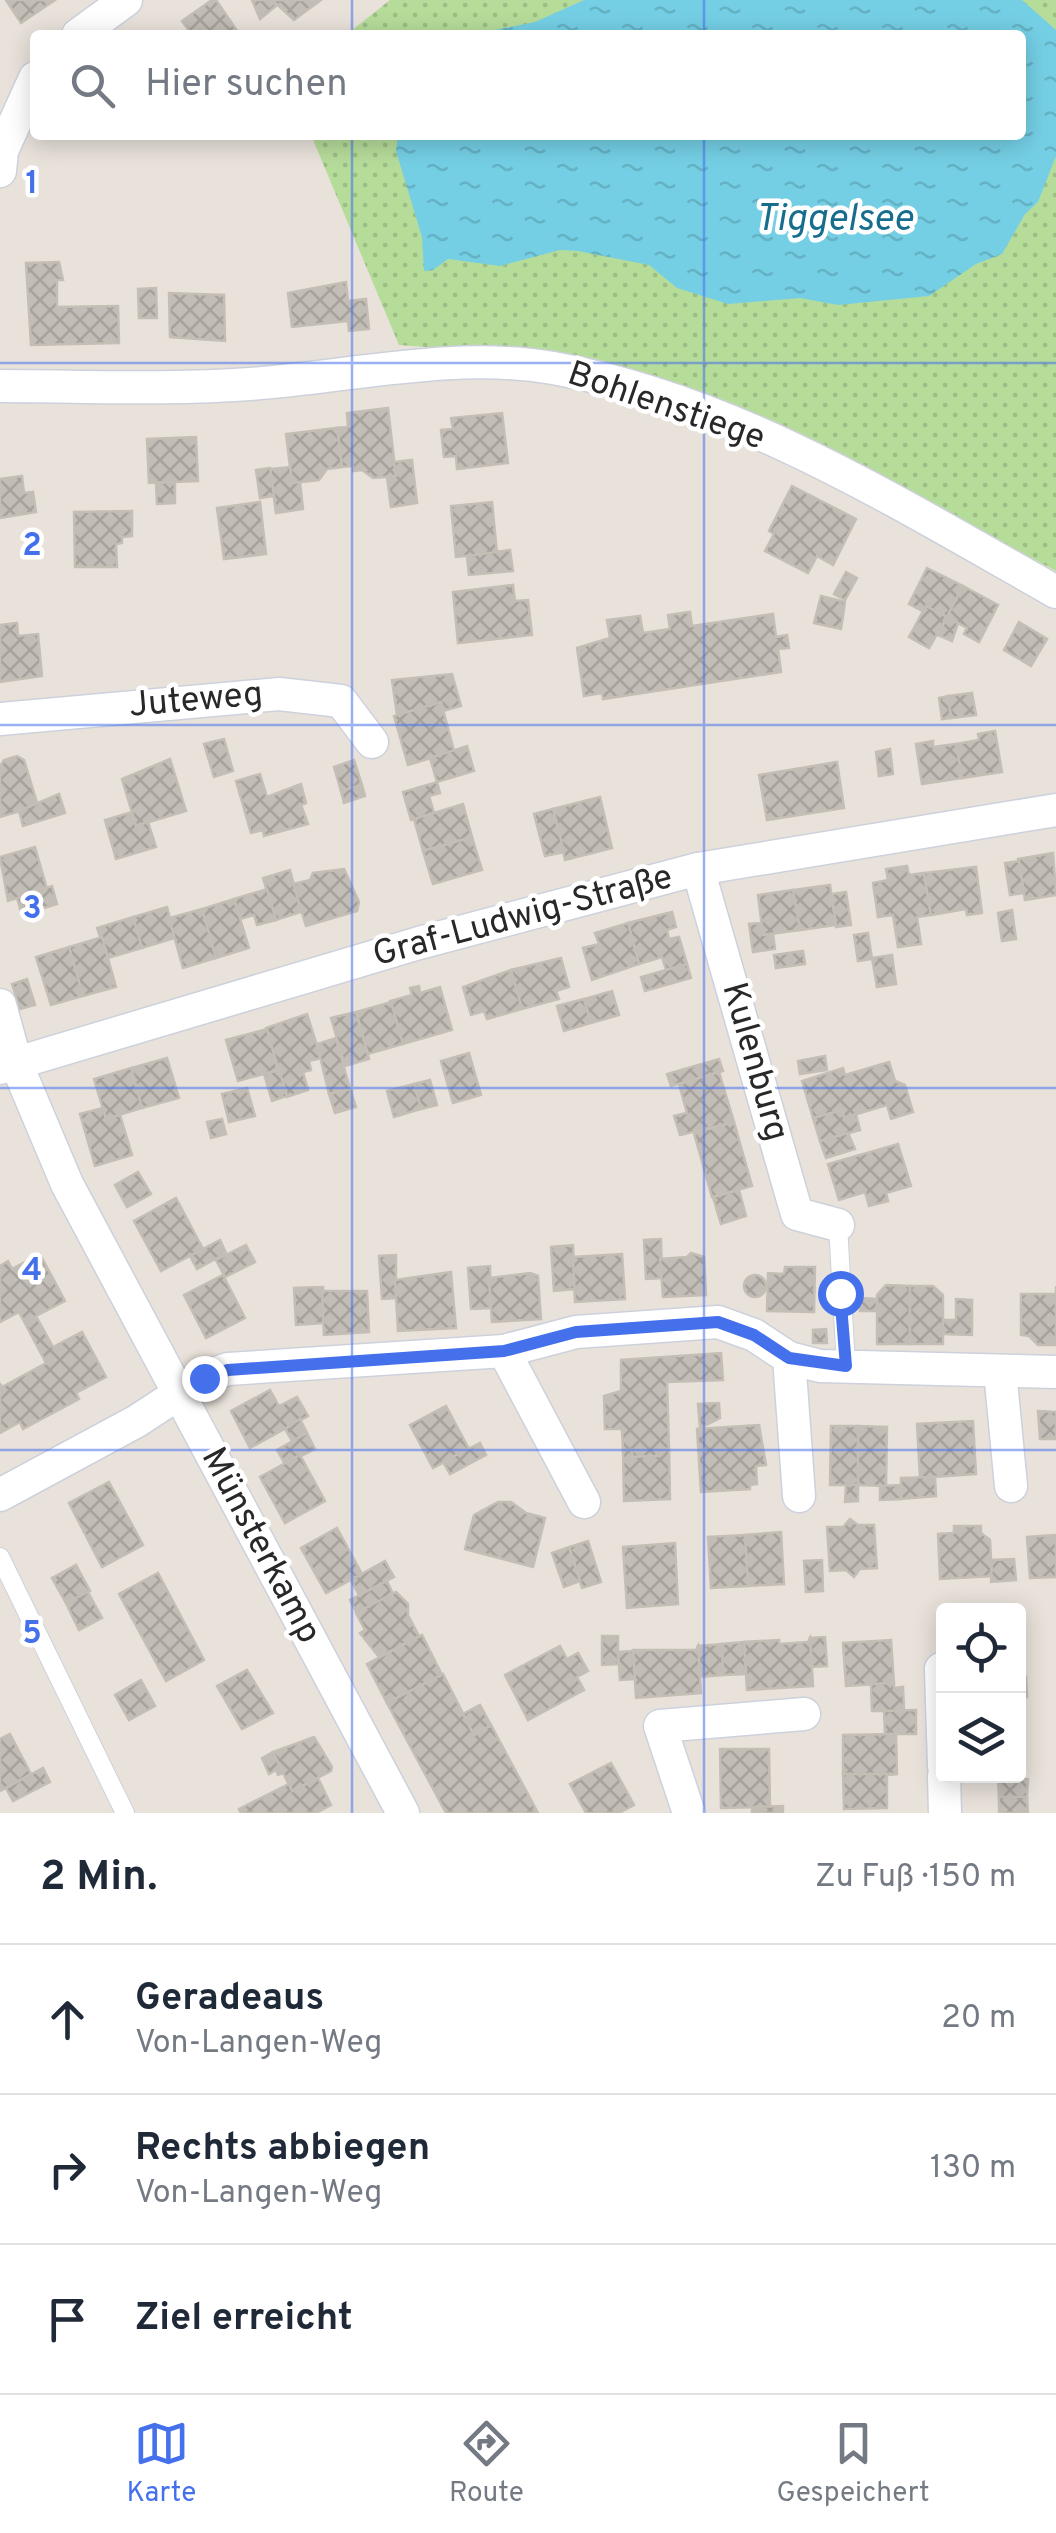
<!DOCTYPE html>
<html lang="de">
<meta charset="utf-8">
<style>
body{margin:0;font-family:Overpass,sans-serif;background:#f2f2f3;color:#1f2937}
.controls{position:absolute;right:30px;bottom:30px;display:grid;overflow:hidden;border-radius:10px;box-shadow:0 5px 25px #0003}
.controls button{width:90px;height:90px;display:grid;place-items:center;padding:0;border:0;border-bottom:2px solid #e0e1e3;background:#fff;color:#1f2937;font:50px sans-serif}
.stop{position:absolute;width:30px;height:30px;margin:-22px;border:8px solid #4570ec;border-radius:50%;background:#fff}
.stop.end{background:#4570ec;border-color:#fff;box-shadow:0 2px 10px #0008}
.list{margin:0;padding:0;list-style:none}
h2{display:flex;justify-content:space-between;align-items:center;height:130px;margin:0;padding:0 40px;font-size:42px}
h2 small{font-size:32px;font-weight:400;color:#747a83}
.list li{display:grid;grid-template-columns:65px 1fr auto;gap:30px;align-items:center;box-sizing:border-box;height:150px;padding:0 40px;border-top:2px solid #e0e1e3}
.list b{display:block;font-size:38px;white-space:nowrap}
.list p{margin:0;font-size:32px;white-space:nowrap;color:#747a83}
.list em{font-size:32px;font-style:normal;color:#747a83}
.icon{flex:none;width:55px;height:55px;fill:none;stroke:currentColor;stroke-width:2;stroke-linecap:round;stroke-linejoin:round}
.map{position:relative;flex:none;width:1056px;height:1813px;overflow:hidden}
.search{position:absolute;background:#fff;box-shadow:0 5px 25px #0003;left:30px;right:30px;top:30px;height:110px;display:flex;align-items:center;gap:25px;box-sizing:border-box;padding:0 35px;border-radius:10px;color:#747a83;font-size:38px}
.sheet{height:580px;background:#fff}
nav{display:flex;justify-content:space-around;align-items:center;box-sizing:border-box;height:140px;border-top:2px solid #e0e1e3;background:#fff;font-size:28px;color:#747a83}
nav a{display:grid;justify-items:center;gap:5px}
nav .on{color:#4570ec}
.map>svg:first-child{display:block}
.park{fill:url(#park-dots)}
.water{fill:url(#water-ripples)}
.building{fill:url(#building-cross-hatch);stroke:#c4beb5;stroke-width:2.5}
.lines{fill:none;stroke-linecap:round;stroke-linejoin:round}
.lane-casing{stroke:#cdd1dc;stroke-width:20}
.street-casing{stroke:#cdd1dc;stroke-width:35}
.lane{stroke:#fff;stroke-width:18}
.street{stroke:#fff;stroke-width:32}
.route{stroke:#4570ec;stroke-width:12}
.grid{fill:none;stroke:#4570ec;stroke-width:2.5;stroke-opacity:0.55}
.labels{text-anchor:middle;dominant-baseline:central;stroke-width:9;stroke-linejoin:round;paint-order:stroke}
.street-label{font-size:35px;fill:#282828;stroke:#fff}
.water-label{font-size:38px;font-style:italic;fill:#176d8d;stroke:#fff}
.grid-label{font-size:32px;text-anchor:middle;font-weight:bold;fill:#4570ec;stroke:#fff;stroke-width:9;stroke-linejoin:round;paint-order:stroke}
</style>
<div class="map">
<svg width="1056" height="1813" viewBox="0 0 1056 1813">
<defs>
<pattern id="park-dots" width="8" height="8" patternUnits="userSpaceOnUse" patternTransform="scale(2.5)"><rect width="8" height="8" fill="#b6dc9a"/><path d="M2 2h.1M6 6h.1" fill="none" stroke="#9cbd85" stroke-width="1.8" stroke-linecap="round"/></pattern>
<pattern id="water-ripples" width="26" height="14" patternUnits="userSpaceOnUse" patternTransform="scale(2.5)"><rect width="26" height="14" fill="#74cfe5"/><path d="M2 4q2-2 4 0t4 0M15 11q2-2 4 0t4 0" fill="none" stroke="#64b2c4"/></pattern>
<pattern id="building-cross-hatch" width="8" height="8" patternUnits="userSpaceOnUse" patternTransform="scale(2.5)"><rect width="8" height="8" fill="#c2bdb6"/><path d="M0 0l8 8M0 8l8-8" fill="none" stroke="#a7a29c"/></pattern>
</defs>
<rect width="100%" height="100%" fill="#e9e2db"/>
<polygon class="park" points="390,0 1056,0 1056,571 831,451 479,351 399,345 311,135 1021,135 1021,35 346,35"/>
<polygon class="water" points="584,0 1022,0 1056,30 1056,156 1038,202 1025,214 1002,254 976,264 929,296 838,305 800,298 728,304 677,288 649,265 578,251 560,250 500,266 448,259 433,270 424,271 422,237 396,151 398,135 1021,135 1021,35 470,35 535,22"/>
<g class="building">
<polygon points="6,0 55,0 21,23"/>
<polygon points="212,0 216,0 240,35 192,35 182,21"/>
<polygon points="252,0 272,0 276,6 260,19"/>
<polygon points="272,0 321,0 294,20"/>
<polygon points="59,262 63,280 57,280 57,307 118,306 119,343 31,345 26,263"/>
<polygon points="346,282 348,301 366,299 369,329 349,331 348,321 292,327 288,293"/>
<polygon points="156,288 157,318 139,318 138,289"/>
<polygon points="169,293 224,295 225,341 170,337"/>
<polygon points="388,408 396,476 373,478 362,470 353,471 353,466 342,467 337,428 348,427 347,413"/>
<polygon points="502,413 508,463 457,469 456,456 444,457 441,430 453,429 451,418"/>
<polygon points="337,428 342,467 327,469 319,480 292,483 286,434"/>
<polygon points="196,437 198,481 149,483 147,439"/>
<polygon points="412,460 417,503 391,507 387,477 396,476 394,462"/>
<polygon points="290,467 292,483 300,482 303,509 276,513 270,469"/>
<polygon points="270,468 274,496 260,498 256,470"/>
<polygon points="22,476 24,493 33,492 36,512 0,518 0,479"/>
<polygon points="175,482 175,503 157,504 156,483"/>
<polygon points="792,486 856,519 833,565 817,556 808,573 765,551 774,534 769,531"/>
<polygon points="260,502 266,554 224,559 217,508"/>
<polygon points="492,502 497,553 456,557 451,506"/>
<polygon points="132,511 132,536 122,537 122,543 116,544 117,567 75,567 74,512"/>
<polygon points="510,550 513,571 469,575 467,556"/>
<polygon points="927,568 963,586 947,617 926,606 924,612 909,604"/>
<polygon points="846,572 857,578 845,600 834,594"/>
<polygon points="513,585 515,601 528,600 532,635 458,643 453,592"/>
<polygon points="963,586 998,605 979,642 964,634 967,628 947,617"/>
<polygon points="821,596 845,602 841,629 814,623"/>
<polygon points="926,606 947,617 929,648 909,637"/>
<polygon points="690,612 692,626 773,614 776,637 787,635 789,648 778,649 781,672 603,699 602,693 584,696 577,648 610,638 607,620 640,616 643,633 670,629 668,615"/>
<polygon points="947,617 958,623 952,641 938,635"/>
<polygon points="1019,622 1047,639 1031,666 1004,650"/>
<polygon points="17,623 18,636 38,634 42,676 0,682 0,625"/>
<polygon points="452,674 461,706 443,711 441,702 397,715 392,680"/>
<polygon points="972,693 976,715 951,718 948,696"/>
<polygon points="948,696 951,718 942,719 939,698"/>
<polygon points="441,702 454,751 408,765 394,716"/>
<polygon points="995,731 1002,772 962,778 956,744 979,740 978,734"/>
<polygon points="224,739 233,771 214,777 204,744"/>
<polygon points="933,741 933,747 956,744 962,778 922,784 916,744"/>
<polygon points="467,746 474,771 437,782 430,758"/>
<polygon points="890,749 893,774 879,776 876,752"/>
<polygon points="17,756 24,760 38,806 0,817 0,766 4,760"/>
<polygon points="170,759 186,811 136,826 122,779"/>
<polygon points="354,760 362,785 341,791 334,767"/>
<polygon points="837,762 844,808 767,820 759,775"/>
<polygon points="260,774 267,797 301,784 306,803 301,805 308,824 264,836 263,830 251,833 236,781"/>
<polygon points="437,782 440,793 429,796 434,813 411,820 403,792"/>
<polygon points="362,785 365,796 344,803 341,791"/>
<polygon points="59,794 65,813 23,826 19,811"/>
<polygon points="600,797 612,848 565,860 553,809"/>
<polygon points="463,804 472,837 423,851 414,819"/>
<polygon points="553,809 564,852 545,856 534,814"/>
<polygon points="132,812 136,826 148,822 156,847 116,859 105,820"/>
<polygon points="472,837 482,870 433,884 423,851"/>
<polygon points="35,847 47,889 8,901 0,857"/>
<polygon points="1053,853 1056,895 1025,900 1018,859"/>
<polygon points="1019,861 1024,893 1010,895 1005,863"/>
<polygon points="907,866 909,875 924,873 931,915 917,917 921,944 898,947 893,915 878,917 873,883 888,880 886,869"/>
<polygon points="976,867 982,913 967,915 966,909 931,915 924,873"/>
<polygon points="344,869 359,902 357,911 306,926 293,884 310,880 313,873"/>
<polygon points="290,870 301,912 276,920 263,878"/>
<polygon points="830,885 836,925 800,930 793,890"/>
<polygon points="52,886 57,904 22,915 17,898"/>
<polygon points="267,889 276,920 257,925 254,915 240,919 234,899"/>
<polygon points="793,890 800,930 763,935 758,895"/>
<polygon points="846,892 851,925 836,927 832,894"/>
<polygon points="234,899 249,948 216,958 202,909"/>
<polygon points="167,907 175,938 142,948 133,917"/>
<polygon points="202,909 216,958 183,968 169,918"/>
<polygon points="1012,910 1016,939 1002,941 998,913"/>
<polygon points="672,912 676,927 667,930 669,939 679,937 687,964 666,970 662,957 639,964 628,923"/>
<polygon points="133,917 142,948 108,958 97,928"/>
<polygon points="628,923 639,964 592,980 583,948 599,944 595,933"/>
<polygon points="761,923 763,935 773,934 775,949 753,952 749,924"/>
<polygon points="868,933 872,959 858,961 854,935"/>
<polygon points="102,937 116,987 83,996 69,947"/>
<polygon points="69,947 83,996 51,1005 36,957"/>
<polygon points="803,951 805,964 776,968 774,955"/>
<polygon points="892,955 896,984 877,987 872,958"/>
<polygon points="561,958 569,987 556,991 559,999 522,1009 511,970"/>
<polygon points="687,964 691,978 645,991 641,977"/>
<polygon points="511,970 522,1009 487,1019 484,1011 471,1015 463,987"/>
<polygon points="27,979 35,1005 20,1009 12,984"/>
<polygon points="419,986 420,993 440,987 452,1030 403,1044 390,1001 412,995 410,988"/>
<polygon points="612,991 619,1015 591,1023 584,999"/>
<polygon points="584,999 591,1023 564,1031 557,1006"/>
<polygon points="391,1002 403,1044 368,1054 356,1012"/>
<polygon points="356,1012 369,1059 345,1066 331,1018"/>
<polygon points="307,1014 321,1058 309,1061 311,1070 303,1072 308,1090 287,1097 266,1028"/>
<polygon points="267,1029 278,1070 238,1081 226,1040"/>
<polygon points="336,1038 350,1089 329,1094 317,1044"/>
<polygon points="469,1053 481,1095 453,1103 441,1061"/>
<polygon points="825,1056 827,1070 800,1074 798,1061"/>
<polygon points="167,1058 179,1098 142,1108 131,1068"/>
<polygon points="719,1059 723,1071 671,1086 667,1074"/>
<polygon points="889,1062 895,1081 905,1085 913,1112 891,1119 887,1105 844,1118 842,1110 813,1118 802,1081 843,1068 845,1075"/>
<polygon points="131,1068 142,1108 106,1119 94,1079"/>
<polygon points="279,1070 287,1096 272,1101 264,1074"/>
<polygon points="719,1072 734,1122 680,1135 674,1116 687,1113 679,1084"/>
<polygon points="430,1080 437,1105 421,1109 414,1084"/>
<polygon points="414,1084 421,1109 394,1117 387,1091"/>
<polygon points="247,1088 255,1116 229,1122 222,1094"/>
<polygon points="350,1089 356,1107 335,1113 329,1094"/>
<polygon points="103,1108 106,1119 120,1115 132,1155 95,1166 80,1114"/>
<polygon points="842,1110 844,1118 856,1114 860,1130 820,1141 813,1118"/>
<polygon points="222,1119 226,1134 211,1138 207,1122"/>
<polygon points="734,1122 752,1186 712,1197 694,1133"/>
<polygon points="848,1133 855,1149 826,1158 820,1141"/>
<polygon points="898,1144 911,1186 886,1193 888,1201 869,1206 865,1192 839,1200 828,1164"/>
<polygon points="138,1172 151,1194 127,1207 115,1185"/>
<polygon points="739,1190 746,1216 721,1224 713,1197"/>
<polygon points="176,1198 203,1249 161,1271 134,1221"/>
<polygon points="661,1239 662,1278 646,1279 644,1240"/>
<polygon points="220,1240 226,1253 197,1269 190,1256"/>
<polygon points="246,1245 255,1262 225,1277 216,1260"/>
<polygon points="573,1245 575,1289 554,1291 551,1247"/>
<polygon points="691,1253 704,1257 706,1295 663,1297 660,1259 687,1257"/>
<polygon points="40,1254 65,1301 36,1316 53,1347 82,1332 106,1377 76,1393 79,1399 23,1429 20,1422 0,1433 0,1384 2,1387 46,1363 19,1312 0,1322 0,1266 8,1261 12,1269"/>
<polygon points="622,1254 625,1299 575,1302 573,1257"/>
<polygon points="396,1255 396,1298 382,1299 379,1256"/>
<polygon points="490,1266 491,1308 471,1309 468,1268"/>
<polygon points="785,1267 815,1267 814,1312 767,1311 768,1273 784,1274"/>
<polygon points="451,1272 456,1328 398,1331 395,1280"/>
<polygon points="530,1273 538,1276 541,1319 492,1322 489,1278"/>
<polygon points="223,1275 245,1318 206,1338 184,1295"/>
<circle cx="755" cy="1286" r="11"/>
<polygon points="886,1285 910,1286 910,1344 877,1344 877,1295"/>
<polygon points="910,1286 933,1286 943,1295 943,1344 910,1344"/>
<polygon points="1056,1286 1056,1345 1038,1345 1029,1336 1021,1335 1021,1294 1056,1294"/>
<polygon points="323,1287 323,1323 296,1325 294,1288"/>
<polygon points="322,1291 367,1291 369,1332 324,1335"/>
<polygon points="860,1298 877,1299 877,1311 860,1311"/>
<polygon points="956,1299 972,1300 972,1335 943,1334 943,1320 956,1320"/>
<polygon points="826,1329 827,1343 813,1343 813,1330"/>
<polygon points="721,1353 723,1380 667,1382 669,1449 656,1449 657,1456 632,1457 632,1450 623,1450 622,1429 605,1429 604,1396 621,1391 621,1360"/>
<polygon points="270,1390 279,1406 297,1397 308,1416 250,1448 231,1411"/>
<polygon points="719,1403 720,1418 700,1428 698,1404"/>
<polygon points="446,1406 469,1449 433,1468 410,1425"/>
<polygon points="1038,1411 1056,1412 1056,1439 1040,1439"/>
<polygon points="300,1419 307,1433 292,1441 285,1429"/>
<polygon points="973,1421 976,1474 920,1478 917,1424"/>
<polygon points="759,1425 766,1465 756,1466 757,1484 750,1485 750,1489 701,1492 697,1429"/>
<polygon points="831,1426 858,1426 858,1485 830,1485"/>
<polygon points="858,1426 887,1427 886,1486 858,1485"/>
<polygon points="307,1433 315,1449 285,1464 277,1450"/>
<polygon points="480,1443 486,1455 450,1474 443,1462"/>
<polygon points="656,1449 669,1449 670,1499 624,1501 623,1450 632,1450 632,1457 657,1456"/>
<polygon points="300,1455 325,1501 285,1523 260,1477"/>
<polygon points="935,1477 936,1496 901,1499 901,1478"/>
<polygon points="109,1482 143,1545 102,1567 69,1503"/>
<polygon points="846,1485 858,1485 858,1501 845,1502"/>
<polygon points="901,1485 901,1499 880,1500 880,1486"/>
<polygon points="511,1502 526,1513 545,1518 533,1567 465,1549 474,1515 498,1502"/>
<polygon points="850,1519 858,1525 874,1525 877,1568 860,1569 854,1577 846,1570 830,1571 827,1527 843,1527"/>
<polygon points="954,1526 981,1526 981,1533 990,1540 992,1576 940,1579 938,1534 954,1533"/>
<polygon points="337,1528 362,1574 326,1593 301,1548"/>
<polygon points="781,1532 784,1584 748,1586 745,1535"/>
<polygon points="745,1535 748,1586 711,1588 708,1537"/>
<polygon points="1056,1535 1056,1577 1030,1578 1027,1537"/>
<polygon points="588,1541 601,1582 582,1588 569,1547"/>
<polygon points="675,1543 678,1604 627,1608 623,1547"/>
<polygon points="569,1547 580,1581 564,1587 552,1553"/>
<polygon points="1014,1559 1016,1580 991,1582 992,1560"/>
<polygon points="822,1560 823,1591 806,1592 804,1561"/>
<polygon points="385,1561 394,1577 359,1595 351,1580"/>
<polygon points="76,1565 90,1591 66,1603 52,1578"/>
<polygon points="158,1573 204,1660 166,1681 119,1594"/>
<polygon points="387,1581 393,1594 357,1613 350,1600"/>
<polygon points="88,1592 102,1618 79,1630 66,1603"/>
<polygon points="396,1592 408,1604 408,1615 419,1636 379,1657 360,1633 365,1630 356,1613"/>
<polygon points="422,1635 442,1675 387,1703 367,1664"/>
<polygon points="602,1636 618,1636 618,1664 602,1665"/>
<polygon points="825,1637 827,1666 812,1667 810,1638"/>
<polygon points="810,1638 813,1686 747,1690 744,1642 779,1640 779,1644 808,1642"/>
<polygon points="891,1640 894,1683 846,1686 843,1643"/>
<polygon points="744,1642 746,1674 723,1675 722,1644"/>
<polygon points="722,1644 723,1675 700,1677 698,1646"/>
<polygon points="560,1646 567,1659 578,1653 588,1671 577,1677 584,1690 528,1720 505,1675"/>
<polygon points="698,1646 701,1693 636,1698 633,1650 696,1650"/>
<polygon points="633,1651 635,1679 620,1680 618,1652"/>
<polygon points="247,1670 273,1713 242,1729 217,1686"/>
<polygon points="443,1674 474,1735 491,1725 538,1813 446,1813 387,1703"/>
<polygon points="1026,1677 1027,1697 1018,1697 1018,1678"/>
<polygon points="141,1680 155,1706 129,1720 115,1695"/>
<polygon points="894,1683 894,1688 903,1687 904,1711 872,1711 871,1684"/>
<polygon points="480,1705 491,1725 474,1735 463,1714"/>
<polygon points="916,1710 916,1734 885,1734 884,1711"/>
<polygon points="10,1734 31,1774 0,1791 0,1739"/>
<polygon points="896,1734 897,1774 843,1774 843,1735"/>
<polygon points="314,1737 332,1767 331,1771 292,1791 273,1752"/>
<polygon points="720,1749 769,1749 770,1807 721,1808"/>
<polygon points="273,1752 283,1773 278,1775 276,1770 269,1774 262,1758"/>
<polygon points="611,1763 634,1805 619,1813 586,1813 570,1784"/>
<polygon points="43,1768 50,1782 13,1801 6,1788"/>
<polygon points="843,1774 897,1774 887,1775 887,1808 844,1809"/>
<polygon points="973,1776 1008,1776 1014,1781 974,1781"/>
<polygon points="318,1778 331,1805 316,1813 241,1813 239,1809 289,1784 292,1791"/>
<polygon points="1028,1779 1027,1797 999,1797 998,1781"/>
<polygon points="999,1797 1027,1797 1028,1813 999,1813"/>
<polygon points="783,1806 783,1813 752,1813 752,1807"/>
</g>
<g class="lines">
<defs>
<g id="lane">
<polyline points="838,1225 846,1366"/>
<polyline points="0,1557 125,1813"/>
</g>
<g id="street">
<polyline points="78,35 126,0"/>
<polyline points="0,171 2,151 35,78"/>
<path d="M0 386C83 386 168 390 250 384 349 377 454 351 553 368 734 400 898 503 1056 592"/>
<polyline points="0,719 279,694 341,701 372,742"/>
<polyline points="698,869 797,1214 838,1225"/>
<polyline points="0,1005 16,1063 67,1184 403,1813"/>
<polyline points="0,1068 419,943 698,869 1056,810"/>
<polyline points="504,1351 584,1502"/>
<polyline points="789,1358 799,1496"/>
<polyline points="1000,1371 1011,1486"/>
<polyline points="0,1495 137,1421 204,1377 228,1369 504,1351 576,1332 718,1322 754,1335 789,1358 820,1366 1056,1372"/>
<polyline points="941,1669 944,1766"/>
<polyline points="944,1776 945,1813"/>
<polyline points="689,1813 660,1726 804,1714"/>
</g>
</defs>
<use href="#lane" class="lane-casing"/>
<use href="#street" class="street-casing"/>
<use href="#lane" class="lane"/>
<use href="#street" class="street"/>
</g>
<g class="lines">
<polyline class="route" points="204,1378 228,1370 504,1351 576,1332 718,1322 754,1335 789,1358 846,1366 840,1293"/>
</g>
<path class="grid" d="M352 0V35M704 0V35M352 135V1813M704 135V1813M0 363H1056M0 725H1056M0 1088H1056M0 1450H1056"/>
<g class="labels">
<g class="street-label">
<text transform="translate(666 407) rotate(19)">Bohlenstiege</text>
<text transform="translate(196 701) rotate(-5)">Juteweg</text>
<text transform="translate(523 917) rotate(-15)">Graf-Ludwig-Straße</text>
<text transform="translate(754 1062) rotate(74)">Kulenburg</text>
<text transform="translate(260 1546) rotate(62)">Münsterkamp</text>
</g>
<g class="water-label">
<text x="834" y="220">Tiggelsee</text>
</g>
</g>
<g class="grid-label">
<text x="32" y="193">1</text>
<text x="32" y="555">2</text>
<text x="32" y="918">3</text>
<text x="32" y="1280">4</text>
<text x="32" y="1643">5</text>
</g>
</svg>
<div class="controls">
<button><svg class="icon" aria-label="locate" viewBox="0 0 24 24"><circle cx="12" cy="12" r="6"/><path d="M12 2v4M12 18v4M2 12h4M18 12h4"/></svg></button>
<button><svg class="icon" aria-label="layers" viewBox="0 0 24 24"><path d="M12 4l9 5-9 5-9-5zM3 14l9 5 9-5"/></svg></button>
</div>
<div class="stop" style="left:840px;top:1293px"></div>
<div class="stop end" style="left:204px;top:1378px"></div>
<div class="search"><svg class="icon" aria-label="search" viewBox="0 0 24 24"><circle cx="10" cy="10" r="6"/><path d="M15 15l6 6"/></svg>Hier suchen</div>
</div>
<section class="sheet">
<h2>2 Min.<small>Zu Fuß · 150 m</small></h2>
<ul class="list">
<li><svg class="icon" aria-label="ahead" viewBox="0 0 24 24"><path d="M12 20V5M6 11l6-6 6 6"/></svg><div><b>Geradeaus</b><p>Von-Langen-Weg</p></div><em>20 m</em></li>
<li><svg class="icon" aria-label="right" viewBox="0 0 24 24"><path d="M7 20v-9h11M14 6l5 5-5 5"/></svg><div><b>Rechts abbiegen</b><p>Von-Langen-Weg</p></div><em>130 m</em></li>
<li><svg class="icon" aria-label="arrive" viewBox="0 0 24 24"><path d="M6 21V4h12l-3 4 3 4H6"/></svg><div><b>Ziel erreicht</b></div></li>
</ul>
</section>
<nav>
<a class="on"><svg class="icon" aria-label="map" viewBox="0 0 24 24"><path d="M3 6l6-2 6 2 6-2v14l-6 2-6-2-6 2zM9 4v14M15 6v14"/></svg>Karte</a>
<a><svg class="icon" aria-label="directions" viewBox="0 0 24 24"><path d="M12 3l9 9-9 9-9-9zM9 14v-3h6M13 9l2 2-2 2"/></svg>Route</a>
<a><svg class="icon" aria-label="saved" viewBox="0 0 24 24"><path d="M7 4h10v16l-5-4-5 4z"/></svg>Gespeichert</a>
</nav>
